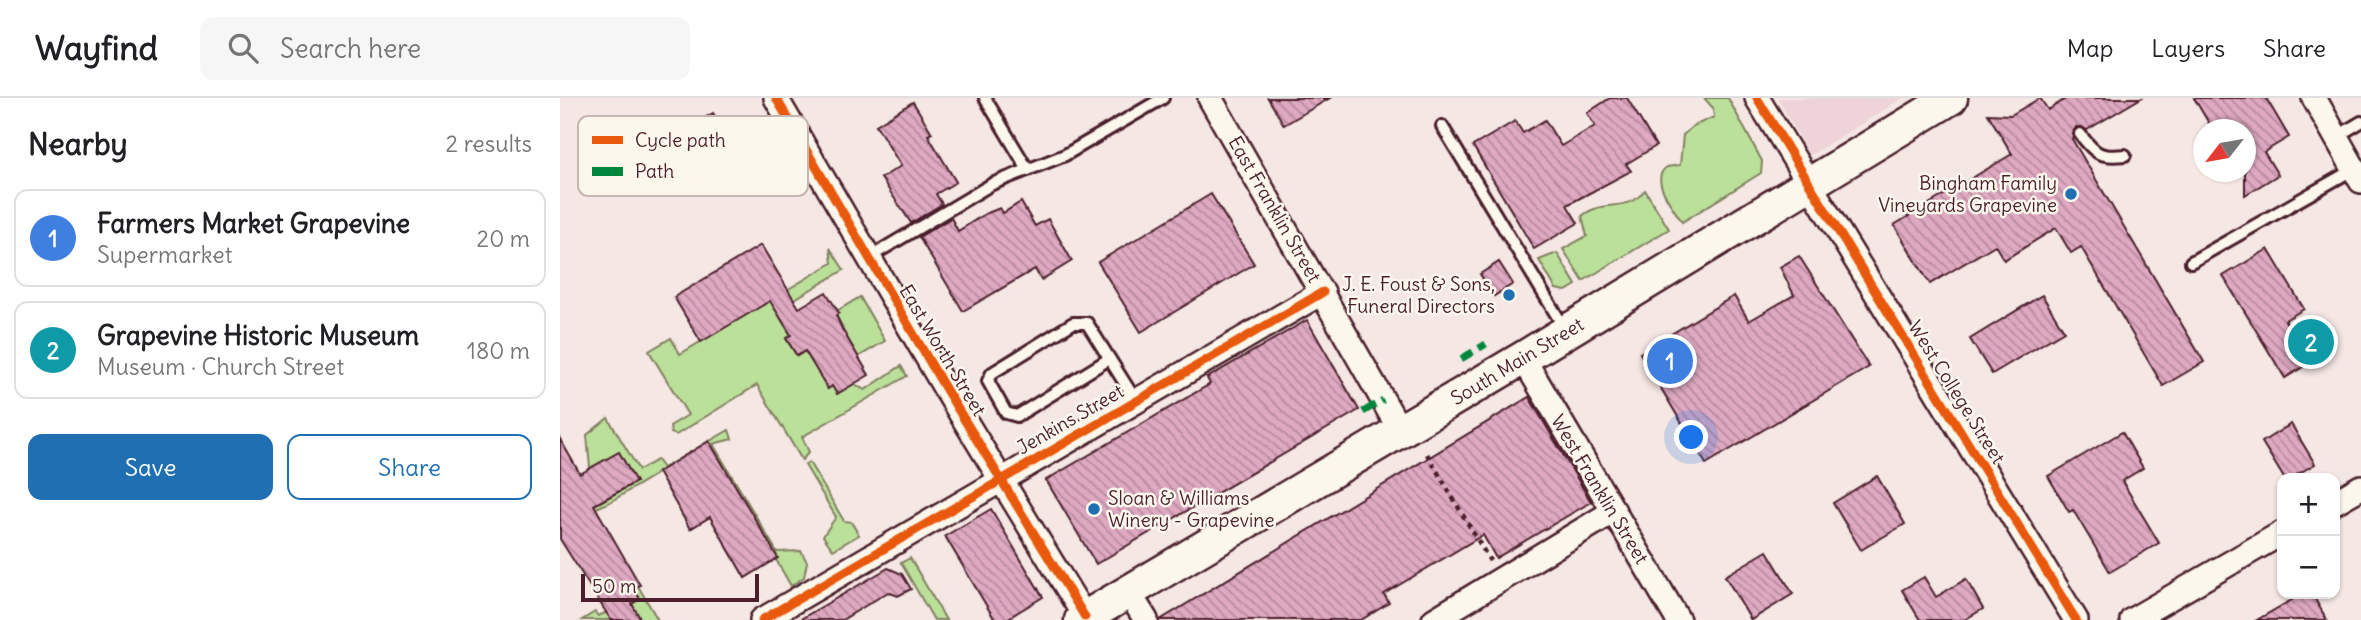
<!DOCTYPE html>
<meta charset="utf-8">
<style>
body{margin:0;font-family:Delius,sans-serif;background:#f6f6f6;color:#202124}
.controls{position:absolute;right:21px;bottom:21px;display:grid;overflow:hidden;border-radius:14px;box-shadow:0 2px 5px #0004}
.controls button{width:63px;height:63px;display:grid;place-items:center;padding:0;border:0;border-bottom:2px solid #e0e0e0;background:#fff;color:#202124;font:35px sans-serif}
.compass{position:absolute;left:1633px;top:21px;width:63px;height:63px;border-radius:50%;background:#fff;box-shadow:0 2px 5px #0004;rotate:239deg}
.scale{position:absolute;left:21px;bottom:18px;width:178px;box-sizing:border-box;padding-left:7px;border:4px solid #4a1f2b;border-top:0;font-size:19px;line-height:24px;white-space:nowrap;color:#4a1f2b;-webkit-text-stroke:5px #fbf7ec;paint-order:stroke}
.you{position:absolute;left:1132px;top:340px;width:24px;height:24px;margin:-18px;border:5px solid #fff;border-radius:50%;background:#1a73e8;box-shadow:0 0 0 10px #1a73e833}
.badge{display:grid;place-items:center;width:46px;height:46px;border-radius:50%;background:#1f6fb2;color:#fff;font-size:23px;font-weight:700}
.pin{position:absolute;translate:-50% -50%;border:4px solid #fff;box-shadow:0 2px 7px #0006}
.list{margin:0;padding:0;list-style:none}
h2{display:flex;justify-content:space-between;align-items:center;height:91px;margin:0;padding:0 28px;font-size:30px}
h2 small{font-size:23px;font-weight:400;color:#757577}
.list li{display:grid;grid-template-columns:46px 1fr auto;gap:21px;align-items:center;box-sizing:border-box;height:98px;margin:0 14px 14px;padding:0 14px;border:2px solid #e0e0e0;border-radius:14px}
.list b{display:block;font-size:26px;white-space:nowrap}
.list p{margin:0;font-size:23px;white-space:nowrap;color:#757577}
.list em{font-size:23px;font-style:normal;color:#757577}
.actions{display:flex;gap:14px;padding:21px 28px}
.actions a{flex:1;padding:16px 0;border:2px solid #1f6fb2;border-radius:14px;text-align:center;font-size:24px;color:#1f6fb2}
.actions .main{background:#1f6fb2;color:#fff}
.icon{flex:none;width:38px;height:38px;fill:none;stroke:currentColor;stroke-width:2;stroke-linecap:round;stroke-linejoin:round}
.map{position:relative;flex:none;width:1801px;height:522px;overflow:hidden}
header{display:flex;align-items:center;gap:42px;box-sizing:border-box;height:98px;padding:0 35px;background:#fff;border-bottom:2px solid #e0e0e0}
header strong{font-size:33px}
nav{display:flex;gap:38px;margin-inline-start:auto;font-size:24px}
.search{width:490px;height:63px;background:#f6f6f6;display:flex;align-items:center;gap:18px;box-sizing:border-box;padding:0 24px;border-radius:14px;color:#757577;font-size:26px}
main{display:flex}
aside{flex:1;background:#fff}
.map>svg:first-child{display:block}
.built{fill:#eed4d9}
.grass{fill:#bbe09a;stroke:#828062;stroke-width:2}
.building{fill:url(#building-back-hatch);stroke:#4a1f2b;stroke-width:2}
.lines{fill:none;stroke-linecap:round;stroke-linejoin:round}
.service-casing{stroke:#4a1f2b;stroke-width:16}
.minor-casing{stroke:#4a1f2b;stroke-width:28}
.secondary-casing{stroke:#4a1f2b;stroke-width:37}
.path{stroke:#4a1f2b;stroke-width:4.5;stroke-dasharray:5 5;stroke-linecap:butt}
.service{stroke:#fbf7ec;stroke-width:10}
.minor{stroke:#fbf7ec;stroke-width:23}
.secondary{stroke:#fbf7ec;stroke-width:32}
.quiet{stroke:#00873e;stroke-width:7;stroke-dasharray:14 7;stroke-linecap:butt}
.cycleway-casing{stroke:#fbf7ec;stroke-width:13}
.cycleway{stroke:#e8590c;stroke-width:9}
.poi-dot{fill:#1f6fb2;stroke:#fbf7ec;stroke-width:2.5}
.labels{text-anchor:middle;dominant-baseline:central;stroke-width:5;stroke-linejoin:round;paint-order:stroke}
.poi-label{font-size:19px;fill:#4a1f2b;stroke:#fbf7ec;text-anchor:end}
.street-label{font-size:19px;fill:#4a1f2b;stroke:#fbf7ec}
.key{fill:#fbf7ec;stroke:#c6b6b2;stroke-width:2}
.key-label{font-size:19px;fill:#4a1f2b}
</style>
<header>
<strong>Wayfind</strong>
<div class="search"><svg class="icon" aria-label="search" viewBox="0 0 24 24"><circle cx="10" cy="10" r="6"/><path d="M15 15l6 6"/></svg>Search here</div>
<nav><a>Map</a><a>Layers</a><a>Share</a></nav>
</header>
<main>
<aside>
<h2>Nearby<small>2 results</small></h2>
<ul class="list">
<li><span class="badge" style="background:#3f7fe0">1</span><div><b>Farmers Market Grapevine</b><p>Supermarket</p></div><em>20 m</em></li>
<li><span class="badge" style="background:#0f9aa8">2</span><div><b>Grapevine Historic Museum</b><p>Museum · Church Street</p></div><em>180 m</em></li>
</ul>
<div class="actions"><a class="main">Save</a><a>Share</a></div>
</aside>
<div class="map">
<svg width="1801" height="522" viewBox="0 0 1801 522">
<defs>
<pattern id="building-back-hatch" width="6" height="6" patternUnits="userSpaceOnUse" patternTransform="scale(1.75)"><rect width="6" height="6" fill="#dea9c1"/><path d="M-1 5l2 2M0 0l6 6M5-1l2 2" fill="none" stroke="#b6899d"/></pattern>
</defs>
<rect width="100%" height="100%" fill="#f5e7e3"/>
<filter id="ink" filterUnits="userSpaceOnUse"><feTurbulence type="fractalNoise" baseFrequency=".0143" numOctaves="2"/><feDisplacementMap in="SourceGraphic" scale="14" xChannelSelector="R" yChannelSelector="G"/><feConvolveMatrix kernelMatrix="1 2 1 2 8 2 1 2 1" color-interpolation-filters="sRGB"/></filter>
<g filter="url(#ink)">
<polygon class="built" points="1218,0 1343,0 1249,58"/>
<g class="grass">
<path d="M1144 0H1168L1202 63 1201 75 1122 124C1114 110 1088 81 1107 69L1120 67 1123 37 1133 28 1154 19 1153 10Z"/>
<path d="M1085 92 1109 131 1023 183 1003 151 1027 138 1022 118C1046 99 1065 117 1085 92Z"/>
<polygon points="270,150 284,172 233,202 237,210 221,221 231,237 226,241 237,258 283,230 276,217 277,213 300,199 325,243 298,259 287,240 268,290 272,288 277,296 294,286 305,292 341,268 347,278 242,339 249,354 242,362 197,287 116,337 111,335 110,328 128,317 89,253 111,240 120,256 272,165"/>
<polygon points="997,155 1016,187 1006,193 996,191 979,162"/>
<polygon points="48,320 79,372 97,362 103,370 169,332 172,341 153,346 217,454 241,453 247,464 244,479 231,488 149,344 50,404 0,426 76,384 59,354 30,370 27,337"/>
<polygon points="249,364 284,423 291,424 299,437 273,452 263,438 276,419 245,367"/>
<polygon points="350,460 386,522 374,522 341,465"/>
<polygon points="78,488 98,522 81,522 75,512 51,522 22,522 35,514 38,518 80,501 74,490"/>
</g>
<g class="building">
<polygon points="708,0 770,0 724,27"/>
<polygon points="1050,0 1067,0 1096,48 1066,66 1071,73 1007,107 1018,125 974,151 913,48 955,23 963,35 985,22 1001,48 1035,28 1027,15"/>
<polygon points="1480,0 1488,12 1507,0 1581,0 1527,32 1516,29 1512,41 1644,264 1603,288 1521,149 1511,155 1496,130 1444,162 1435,147 1370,186 1334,127 1452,56 1428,16 1451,17"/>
<polygon points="1634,0 1706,0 1729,39 1704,54 1718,77 1685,97 1685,32 1653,32"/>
<polygon points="353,4 372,35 368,37 396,84 376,96 382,106 351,125 321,80 341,68 316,27"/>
<polygon points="153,15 175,52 126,82 103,44"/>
<polygon points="651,96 694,166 581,234 538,164"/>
<polygon points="461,104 475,128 488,121 512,163 481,182 475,171 403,213 359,139 391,120 398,133 425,116 440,110 443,115"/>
<polygon points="201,147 239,210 266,194 279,215 276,217 282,231 309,277 277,296 272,288 268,291 245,253 237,258 226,240 231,237 210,203 141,244 114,199"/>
<polygon points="1708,151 1744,211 1725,222 1747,259 1739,263 1743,269 1725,280 1663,178"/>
<polygon points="1239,158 1309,269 1146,366 1080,255 1174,198 1189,223 1234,197 1220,169"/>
<polygon points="939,164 953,186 934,198 920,176"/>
<polygon points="1482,197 1504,233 1432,276 1410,241"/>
<polygon points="747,222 799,312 536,466 486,382 650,286 647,280"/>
<polygon points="969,299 1031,404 936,460 923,437 824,496 829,505 801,522 600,522"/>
<polygon points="1731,326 1755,366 1731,380 1724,380 1702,344"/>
<polygon points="1562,334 1583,370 1562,383 1599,445 1550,474 1513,412 1509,414 1488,378"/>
<polygon points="0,341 20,376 59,354 76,384 34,407 80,487 74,490 80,501 72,506 81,522 51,522 0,441"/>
<polygon points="149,343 218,460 185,480 150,419 130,431 98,374"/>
<polygon points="1317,378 1345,426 1301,452 1273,405"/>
<polygon points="431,411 483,499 445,522 435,522 385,438"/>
<polygon points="1207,453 1233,496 1191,522 1165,478"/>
<polygon points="328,470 342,476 351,491 338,498 328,494 282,522 239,522"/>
<polygon points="1364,479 1376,499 1406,481 1423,511 1404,522 1360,522 1342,492"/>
<polygon points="1742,496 1752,496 1767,522 1697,522"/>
</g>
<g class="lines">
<defs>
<g id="service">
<polyline points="425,0 468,72"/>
<polyline points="882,28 1005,231"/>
<path d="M1520 36C1535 56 1540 60 1565 57"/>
<polyline points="1776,39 1801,24"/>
<polyline points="308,160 432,86 505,57 603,0"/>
<polyline points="1631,164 1794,71"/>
<polyline points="549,261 457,318 446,315 428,283 432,275 513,225 527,225 576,303"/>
</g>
<g id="minor">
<polyline points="216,0 385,290 525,519"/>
<polyline points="650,0 840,332"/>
<polyline points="1197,0 1516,522"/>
<polyline points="1754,0 1801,83"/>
<polyline points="963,260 1118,522"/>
<polyline points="1775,404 1801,389"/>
<polyline points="568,493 586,522"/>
<polyline points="202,522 763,194"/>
<polyline points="874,522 1054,413"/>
<polyline points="1572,522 1722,435"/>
</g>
<polyline id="secondary" points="521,522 963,260 1391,0"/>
</defs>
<use href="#service" class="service-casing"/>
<use href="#minor" class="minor-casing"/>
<use href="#secondary" class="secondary-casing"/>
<polyline class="path" points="867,356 930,463"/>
<use href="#service" class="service"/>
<use href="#minor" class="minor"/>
<use href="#secondary" class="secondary"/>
<g class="quiet">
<polyline points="901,261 926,246"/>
<polyline points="803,314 823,302"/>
</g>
<defs>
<g id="cycleway">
<polyline points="216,0 385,290 525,519"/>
<polyline points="1197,0 1516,522"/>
<polyline points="202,522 763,194"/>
</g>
</defs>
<use href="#cycleway" class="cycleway-casing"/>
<use href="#cycleway" class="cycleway"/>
</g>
</g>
<g class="poi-dot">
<circle cx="1511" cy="96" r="7"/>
<circle cx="949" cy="197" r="7"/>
<circle cx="534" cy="411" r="7"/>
</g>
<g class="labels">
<g class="poi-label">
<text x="1497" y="85">Bingham Family<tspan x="1497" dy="22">Vineyards Grapevine</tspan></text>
<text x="935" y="186">J. E. Foust &amp; Sons,<tspan x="935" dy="22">Funeral Directors</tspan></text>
<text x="548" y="400" text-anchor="start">Sloan &amp; Williams<tspan x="548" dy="22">Winery - Grapevine</tspan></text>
</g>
<g class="street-label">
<text transform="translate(715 111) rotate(60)">East Franklin Street</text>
<text transform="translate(383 252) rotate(59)">East Worth Street</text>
<text transform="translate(957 263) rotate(-31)">South Main Street</text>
<text transform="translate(1397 294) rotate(58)">West College Street</text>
<text transform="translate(510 321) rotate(-30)">Jenkins Street</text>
<text transform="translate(1040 391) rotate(59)">West Franklin Street</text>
</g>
</g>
<rect x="18" y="18" width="230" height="80" rx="10" class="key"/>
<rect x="32" y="38" width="31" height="8" fill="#e8590c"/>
<rect x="32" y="69" width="31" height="9" fill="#00873e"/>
<g class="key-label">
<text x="75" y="49">Cycle path</text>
<text x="75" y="80">Path</text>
</g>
</svg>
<div class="controls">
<button>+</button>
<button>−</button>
</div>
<svg class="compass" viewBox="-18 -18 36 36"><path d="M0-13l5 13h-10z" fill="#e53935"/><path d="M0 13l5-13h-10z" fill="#757577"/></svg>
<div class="scale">50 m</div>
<div class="you"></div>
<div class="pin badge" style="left:1110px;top:263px;background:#3f7fe0">1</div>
<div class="pin badge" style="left:1751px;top:244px;background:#0f9aa8">2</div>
</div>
</main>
